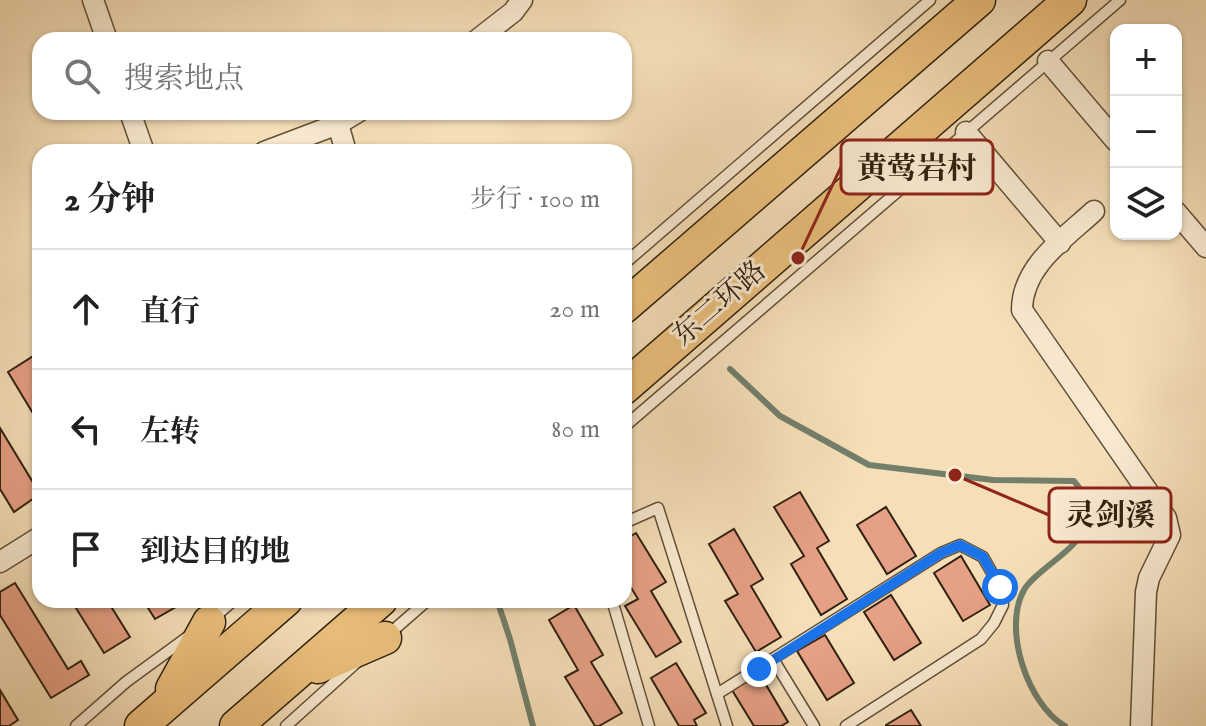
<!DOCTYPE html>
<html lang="zh">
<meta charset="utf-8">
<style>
body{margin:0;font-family:"IM FELL English","Noto Serif SC",serif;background:#f2f2f2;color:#222}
.controls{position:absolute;right:24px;top:24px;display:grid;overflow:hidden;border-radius:16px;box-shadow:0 2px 6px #0004}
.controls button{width:72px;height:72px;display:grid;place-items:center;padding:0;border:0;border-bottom:2px solid #e0e0e0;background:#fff;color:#222;font:40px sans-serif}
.stop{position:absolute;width:24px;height:24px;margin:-18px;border:6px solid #1a73e8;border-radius:50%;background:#fff}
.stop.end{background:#1a73e8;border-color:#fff;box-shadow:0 2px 8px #0008}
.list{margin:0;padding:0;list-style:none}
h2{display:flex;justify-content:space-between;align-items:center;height:104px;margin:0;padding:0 32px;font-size:34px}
h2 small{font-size:26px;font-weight:400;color:#767676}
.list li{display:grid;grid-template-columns:52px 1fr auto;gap:24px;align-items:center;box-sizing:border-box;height:120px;padding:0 32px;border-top:2px solid #e0e0e0}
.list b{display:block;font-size:30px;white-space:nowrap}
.list em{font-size:26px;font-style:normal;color:#767676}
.icon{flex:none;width:44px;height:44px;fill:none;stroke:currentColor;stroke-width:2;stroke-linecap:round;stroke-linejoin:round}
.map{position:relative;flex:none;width:1206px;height:726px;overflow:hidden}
.search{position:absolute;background:#fff;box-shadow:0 2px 6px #0004;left:32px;top:32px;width:600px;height:88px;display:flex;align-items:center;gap:20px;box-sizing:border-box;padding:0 28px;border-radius:24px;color:#767676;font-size:30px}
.panel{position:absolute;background:#fff;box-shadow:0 2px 6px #0004;left:32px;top:144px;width:600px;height:464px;border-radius:24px}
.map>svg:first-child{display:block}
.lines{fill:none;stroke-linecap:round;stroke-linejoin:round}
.stream{stroke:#727f6b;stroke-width:6}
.building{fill:#e6a085;stroke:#31210f;stroke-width:2}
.lane-casing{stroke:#625039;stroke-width:13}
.street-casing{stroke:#625039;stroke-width:23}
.primary-casing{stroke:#31210f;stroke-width:35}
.lane{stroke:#f9ead1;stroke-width:10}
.street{stroke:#f9ead1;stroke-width:20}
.primary{stroke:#ebc07c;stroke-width:32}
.route{stroke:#1a73e8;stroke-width:10}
.labels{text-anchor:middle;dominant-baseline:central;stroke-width:6;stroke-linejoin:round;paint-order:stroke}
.street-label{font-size:28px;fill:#31210f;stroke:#f9ead1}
.leader{fill:none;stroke:#8f2418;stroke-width:3}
.callout-dot{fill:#8f2418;stroke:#f9ead1;stroke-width:3}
.callout{fill:#f9ead1;stroke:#8f2418;stroke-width:3}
.callout-label{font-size:30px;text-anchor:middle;font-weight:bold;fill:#31210f}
</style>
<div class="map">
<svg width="1206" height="726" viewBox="0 0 1206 726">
<rect width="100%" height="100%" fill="#f6dfb8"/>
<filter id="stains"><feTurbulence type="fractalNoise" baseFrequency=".0025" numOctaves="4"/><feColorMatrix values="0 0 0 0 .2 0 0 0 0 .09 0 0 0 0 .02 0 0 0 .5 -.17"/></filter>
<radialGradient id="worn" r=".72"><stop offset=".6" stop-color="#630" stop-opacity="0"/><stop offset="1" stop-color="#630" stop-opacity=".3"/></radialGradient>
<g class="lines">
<g class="stream">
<path d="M730 369 780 416 869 465 993 480 1074 481 1095 508C1089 518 1084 531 1077 540 1065 556 1033 574 1024 590 1002 629 1028 705 1065 726"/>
<polyline points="497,600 510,639 533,726"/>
</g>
</g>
<g class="building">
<polygon points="35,355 40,364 40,425 8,372"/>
<polygon points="0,428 40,494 14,512 0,489"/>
<polygon points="800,492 829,541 817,548 847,599 821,615 791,564 804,556 774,507"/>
<polygon points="886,507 916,556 887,574 857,525"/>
<polygon points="734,529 763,579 751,586 781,637 756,652 725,601 738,594 709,544"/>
<polygon points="636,533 666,582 651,591 681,642 656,657 625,606 638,599 624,576 624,540"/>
<polygon points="961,556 990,605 963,621 934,573"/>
<polygon points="15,583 68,669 81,661 89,675 51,698 0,615 0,592"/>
<polygon points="891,595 921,643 894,660 864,612"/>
<polygon points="71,600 107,600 130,637 104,653"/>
<polygon points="143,600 179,600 181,604 155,619"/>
<polygon points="574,605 603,655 591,662 622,713 599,726 595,726 565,677 578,670 549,620"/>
<polygon points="825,635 854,683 827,700 797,651"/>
<polygon points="676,663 706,713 694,720 697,726 679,726 651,678"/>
<polygon points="759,673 788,722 781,726 754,726 732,690"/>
<polygon points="0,690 18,720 9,726 0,726"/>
<polygon points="911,710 921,726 886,726 886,725"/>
</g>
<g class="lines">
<defs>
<g id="lane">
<polyline points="624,264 930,0"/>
<polyline points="624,427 1120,0"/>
<polyline points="624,523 658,508 727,726"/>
<polyline points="612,600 649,726"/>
<polyline points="211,620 234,600"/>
<polyline points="389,634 428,600"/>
<polyline points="773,659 814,726"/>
<polyline points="717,694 941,553 960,545 983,557 1000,587 1003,605 994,623 981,639 846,726"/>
<polyline points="76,726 126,682 189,636"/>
<polyline points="286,726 356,663"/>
</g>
<g id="street">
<polyline points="93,0 107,40"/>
<polyline points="477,40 513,12 522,0"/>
<polyline points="1048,61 1116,141"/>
<polyline points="130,112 144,152"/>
<polyline points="338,124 346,152"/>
<polyline points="966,132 1060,243"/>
<polyline points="264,152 338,124 358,112"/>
<path d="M1094 211C1065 238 1022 266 1022 310L1166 518 1170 535 1149 578 1146 592 1141 726"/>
<polyline points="1176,212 1206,247"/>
<polyline points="0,562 40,537"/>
</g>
<g id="primary">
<polyline points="624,307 979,0"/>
<polyline points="624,388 1070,0"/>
<polyline points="318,667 385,638"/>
<polyline points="172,689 209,622"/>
<polyline points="141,726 286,600"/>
<polyline points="236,726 381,600"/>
</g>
</defs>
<use href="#lane" class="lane-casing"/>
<use href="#street" class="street-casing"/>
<use href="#primary" class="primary-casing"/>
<use href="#lane" class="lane"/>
<use href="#street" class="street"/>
<use href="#primary" class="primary"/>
</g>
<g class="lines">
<polyline class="route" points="759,669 941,553 960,545 983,557 1000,587"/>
</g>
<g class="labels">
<g class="street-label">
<text transform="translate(720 304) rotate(-41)">东二环路</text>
</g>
</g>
<path class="leader" d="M798 258L841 167M955 475L1049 515"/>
<g class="callout-dot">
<circle cx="798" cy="258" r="8"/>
<circle cx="955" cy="475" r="8"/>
</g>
<g class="callout">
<rect x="841" y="140" width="152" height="54" rx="8"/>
<rect x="1049" y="488" width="122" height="54" rx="8"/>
</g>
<g class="callout-label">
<text x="917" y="178">黄莺岩村</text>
<text x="1110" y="525">灵剑溪</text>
</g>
<rect width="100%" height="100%" filter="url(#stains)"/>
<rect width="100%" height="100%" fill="url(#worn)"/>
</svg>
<div class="controls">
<button>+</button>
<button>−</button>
<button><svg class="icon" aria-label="layers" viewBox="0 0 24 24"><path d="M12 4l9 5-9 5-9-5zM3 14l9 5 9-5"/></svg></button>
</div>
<div class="stop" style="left:1000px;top:587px"></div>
<div class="stop end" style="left:759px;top:669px"></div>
<div class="search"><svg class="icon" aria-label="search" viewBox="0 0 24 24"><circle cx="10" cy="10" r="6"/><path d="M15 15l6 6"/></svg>搜索地点</div>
<section class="panel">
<h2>2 分钟<small>步行 · 100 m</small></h2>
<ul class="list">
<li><svg class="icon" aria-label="ahead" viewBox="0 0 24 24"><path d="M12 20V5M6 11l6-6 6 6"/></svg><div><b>直行</b></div><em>20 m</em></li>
<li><svg class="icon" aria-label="left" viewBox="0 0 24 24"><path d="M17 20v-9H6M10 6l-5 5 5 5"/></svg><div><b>左转</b></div><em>80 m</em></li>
<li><svg class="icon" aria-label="arrive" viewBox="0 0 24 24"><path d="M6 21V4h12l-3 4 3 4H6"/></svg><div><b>到达目的地</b></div></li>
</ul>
</section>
</div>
